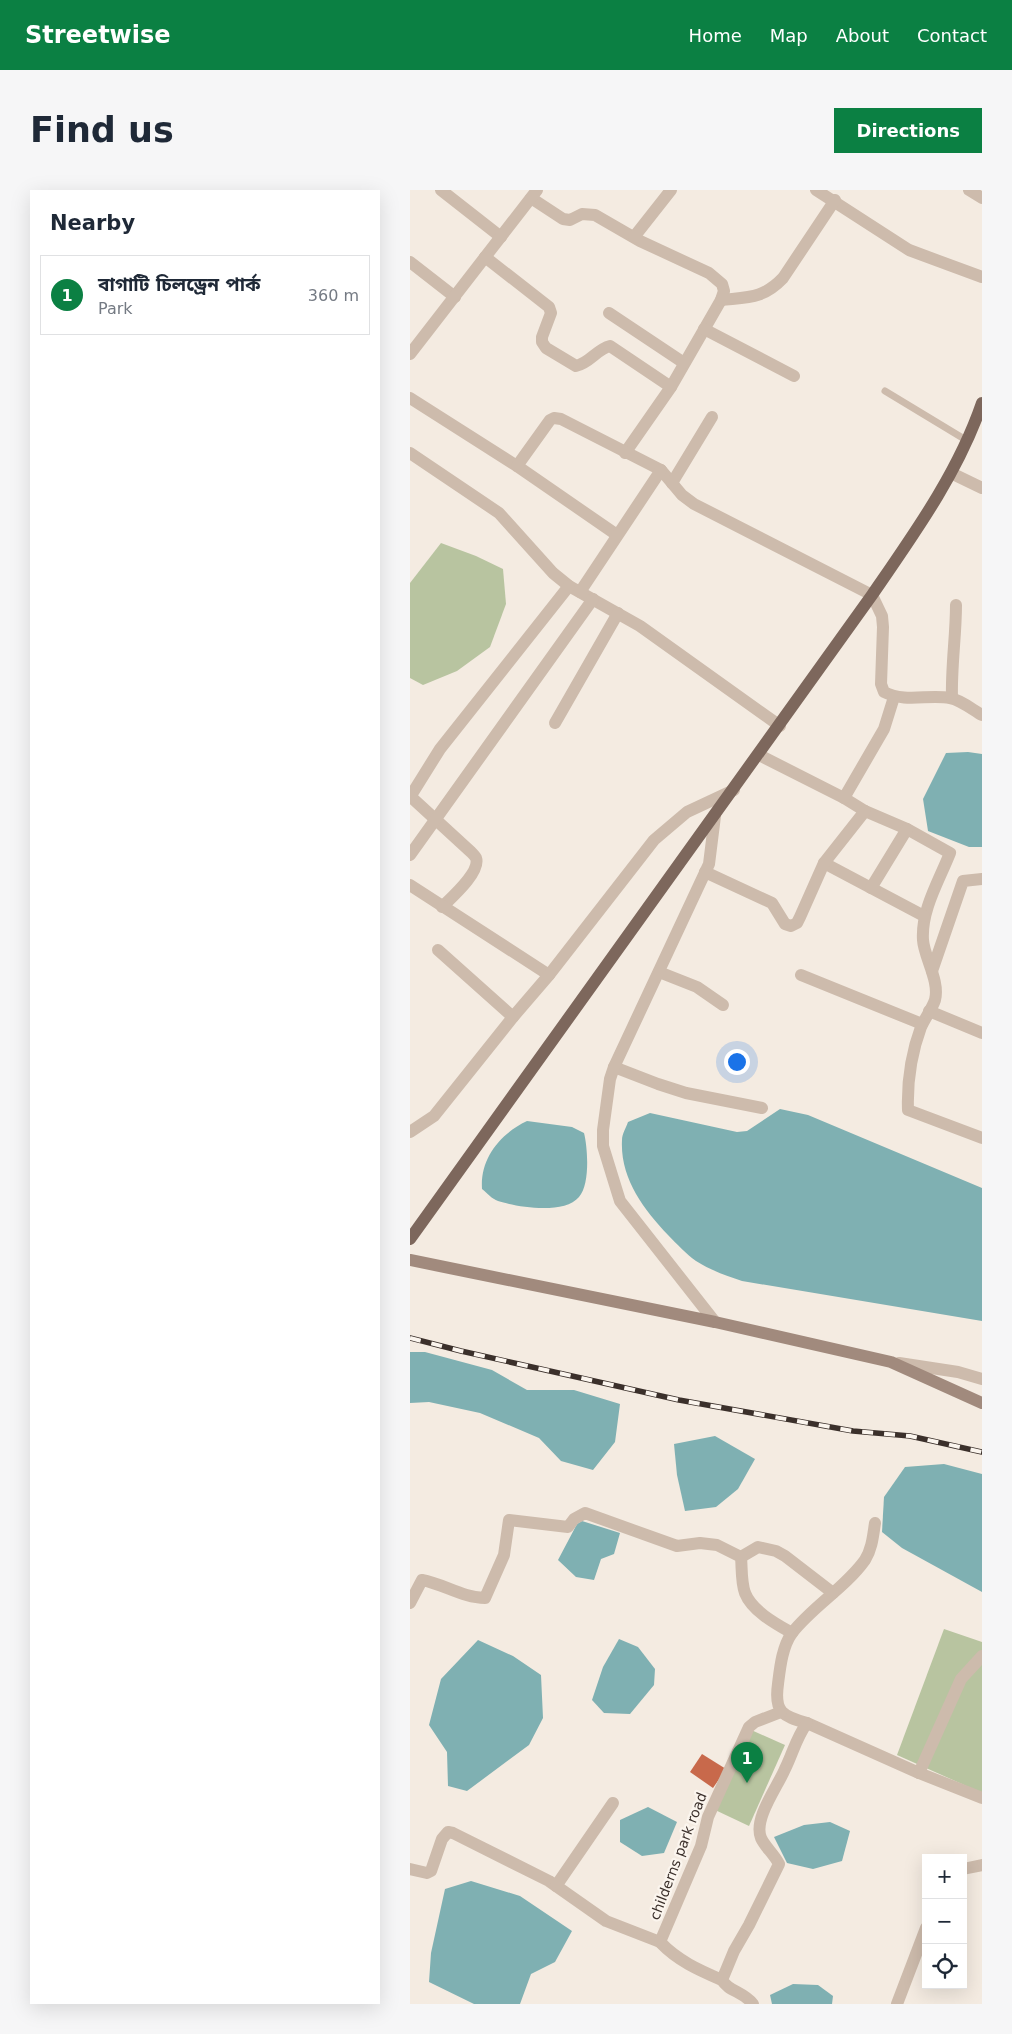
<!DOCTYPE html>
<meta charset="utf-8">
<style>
body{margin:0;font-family:"DejaVu Sans","Noto Sans Bengali",sans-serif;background:#f6f6f7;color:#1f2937}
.controls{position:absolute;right:15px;bottom:15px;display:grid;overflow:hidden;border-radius:0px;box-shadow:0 5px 20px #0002}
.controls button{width:45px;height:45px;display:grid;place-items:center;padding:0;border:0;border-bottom:1px solid #e0e1e3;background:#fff;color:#1f2937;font:25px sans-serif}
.you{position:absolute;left:326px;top:871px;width:18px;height:18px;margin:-12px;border:4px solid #fff;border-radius:50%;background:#1a73e8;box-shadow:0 0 0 8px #1a73e833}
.badge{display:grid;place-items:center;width:32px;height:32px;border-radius:50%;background:#0b8043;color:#fff;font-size:16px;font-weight:700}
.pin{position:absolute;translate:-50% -41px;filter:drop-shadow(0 1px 2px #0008)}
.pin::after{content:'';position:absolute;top:26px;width:18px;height:15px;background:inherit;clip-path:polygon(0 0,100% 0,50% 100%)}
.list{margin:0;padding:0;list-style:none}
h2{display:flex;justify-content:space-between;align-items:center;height:65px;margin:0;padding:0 20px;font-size:21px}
h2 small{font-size:16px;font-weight:400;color:#747a83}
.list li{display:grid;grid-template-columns:32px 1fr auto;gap:15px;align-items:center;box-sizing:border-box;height:80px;margin:0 10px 10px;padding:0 10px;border:1px solid #e0e1e3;border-radius:0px}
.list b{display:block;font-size:19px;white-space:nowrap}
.list p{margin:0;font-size:16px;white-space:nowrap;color:#747a83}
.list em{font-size:16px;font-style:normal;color:#747a83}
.icon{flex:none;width:28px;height:28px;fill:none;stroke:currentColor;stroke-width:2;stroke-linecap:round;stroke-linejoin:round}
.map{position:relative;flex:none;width:572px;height:1814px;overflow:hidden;border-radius:0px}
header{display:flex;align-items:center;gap:30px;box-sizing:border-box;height:70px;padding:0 25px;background:#0b8043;color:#fff}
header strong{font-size:24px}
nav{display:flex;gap:28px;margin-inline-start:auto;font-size:18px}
.intro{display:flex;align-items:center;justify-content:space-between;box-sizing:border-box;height:120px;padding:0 30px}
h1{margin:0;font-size:35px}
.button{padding:12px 22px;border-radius:0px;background:#0b8043;color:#fff;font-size:18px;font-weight:700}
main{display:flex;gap:30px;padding:0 30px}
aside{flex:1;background:#fff;border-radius:0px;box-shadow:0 5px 20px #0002}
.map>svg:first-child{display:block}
.green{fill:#b8c4a0}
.water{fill:#7fb0b2}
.building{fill:#c8694b}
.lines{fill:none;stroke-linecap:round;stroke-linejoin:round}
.service{stroke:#cdbbac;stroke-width:7}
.minor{stroke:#cdbbac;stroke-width:12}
.tertiary{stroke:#cdbbac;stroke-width:12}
.secondary{stroke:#a18a7d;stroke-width:12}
.primary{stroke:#7d675c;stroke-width:12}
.rail-casing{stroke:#3b302b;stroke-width:5.5}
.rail{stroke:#fbf5ee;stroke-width:4;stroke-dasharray:11;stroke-linecap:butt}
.labels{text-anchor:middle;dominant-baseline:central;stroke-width:4.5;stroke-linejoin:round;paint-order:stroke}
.street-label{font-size:14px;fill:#3b302b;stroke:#fbf5ee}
</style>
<header>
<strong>Streetwise</strong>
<nav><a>Home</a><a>Map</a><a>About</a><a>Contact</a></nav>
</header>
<div class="intro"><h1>Find us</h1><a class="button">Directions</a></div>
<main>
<aside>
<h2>Nearby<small></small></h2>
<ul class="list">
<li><span class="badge">1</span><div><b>বাগাটি চিলড্রেন পার্ক</b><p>Park</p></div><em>360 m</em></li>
</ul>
</aside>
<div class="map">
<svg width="572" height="1814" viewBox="0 0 572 1814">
<rect width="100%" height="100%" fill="#f4ebe1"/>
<g class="green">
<polygon points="31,353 66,366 93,379 96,414 80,457 47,481 13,495 0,488 0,393"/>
<polygon points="534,1439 572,1452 572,1603 487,1565"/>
<polygon points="339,1539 375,1555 339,1636 303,1619"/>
</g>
<g class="water">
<polygon points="558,562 572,564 572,657 559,657 518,641 513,609 536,563"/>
<path d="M370 919 398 925 572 998V1131L332 1091C317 1086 300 1080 286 1071 276 1064 267 1054 258 1045 233 1019 210 988 212 950 212 944 216 938 218 932L240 923 327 942 337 941Z"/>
<path d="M117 931 162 937 174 943C178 959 180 995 169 1007 154 1025 107 1017 88 1011 82 1009 77 1003 72 999 70 968 90 944 117 931Z"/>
<polygon points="0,1162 15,1162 82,1180 117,1200 164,1200 210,1214 205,1252 183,1280 151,1271 129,1248 70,1223 19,1212 0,1213"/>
<polygon points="305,1246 345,1269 328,1299 306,1317 275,1321 267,1285 264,1254"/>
<polygon points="534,1274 572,1284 572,1402 492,1358 472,1342 474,1307 495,1277"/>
<polygon points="172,1331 210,1343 204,1364 191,1369 184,1390 166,1387 148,1370 167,1334"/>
<polygon points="209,1449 228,1457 245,1479 244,1495 220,1524 194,1523 182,1510 193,1477"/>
<polygon points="68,1450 103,1466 131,1485 133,1528 119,1555 57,1601 38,1596 37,1562 19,1535 31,1489"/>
<polygon points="238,1617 267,1632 254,1663 232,1666 210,1652 210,1630"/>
<polygon points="420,1632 440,1641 432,1671 403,1679 377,1673 364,1647 394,1635"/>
<polygon points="61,1691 110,1706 162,1741 145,1772 121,1784 110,1814 64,1814 19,1792 21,1763 35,1699"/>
<polygon points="383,1794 408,1795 423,1806 422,1814 362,1814 360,1805"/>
</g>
<polygon class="building" points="292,1564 316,1579 303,1598 280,1582"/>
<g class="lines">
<polyline class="service" points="475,201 556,250"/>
<g class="minor">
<polyline points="31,0 91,47"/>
<polyline points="406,0 499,60 572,87"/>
<polyline points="559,0 572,8"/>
<polyline points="121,8 153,29 160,30 172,24 185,25 230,51 299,83 312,94 314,101 311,110 261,197 215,263"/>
<polyline points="224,47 261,0"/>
<path d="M75 67 139 117 141 123 132 147V152L136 158 166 176C180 173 187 159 200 156L261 197"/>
<polyline points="0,72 45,107"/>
<path d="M311 110C338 107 353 109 373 88L425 10"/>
<polyline points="199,123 274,173"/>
<polyline points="294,139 384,186"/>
<polyline points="0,164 127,0"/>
<polyline points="0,208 107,276 207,345"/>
<polyline points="0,263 89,323 143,383 159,396 230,436 370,536"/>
<path d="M107 276 140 230 144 228 151 229 251 280 272 305 284 314 462 405 472 426 473 437 471 494 474 502C496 513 518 504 540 508 551 510 563 520 572 525"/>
<polyline points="541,283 572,298"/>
<polyline points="262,293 302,227"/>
<polyline points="170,402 251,280"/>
<path d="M542 508C541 477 546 446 546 415"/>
<polyline points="145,533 208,423"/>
<path d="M349 565 434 608 455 621 497 639 540 663C529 691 511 720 513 750 514 767 530 791 525 810 522 819 515 828 511 837 501 864 497 891 498 920L572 948"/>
<polyline points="0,607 30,559 159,396"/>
<path d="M1 607 61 662C63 664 65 666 66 668 71 682 41 708 32 717"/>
<polyline points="434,608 474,539 484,507"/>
<polyline points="0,665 183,409"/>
<polyline points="414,673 514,726"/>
<polyline points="295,682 362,713 375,734 381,736 387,733 390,727 414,673 455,621"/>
<polyline points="0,695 139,785"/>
<polyline points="461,698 497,639"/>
<polyline points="28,760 103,827"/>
<polyline points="522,781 553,691 572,689"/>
<polyline points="249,782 287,797 313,815"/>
<polyline points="391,785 512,834"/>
<polyline points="519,821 572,843"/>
<polyline points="204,877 248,894 276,903 352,918"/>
<polyline points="0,942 24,926 103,827 139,785 244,650 277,622 324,600"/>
<polyline points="305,1132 210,1011 193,956 193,940 200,889 204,877 299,674 305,626"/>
<path d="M465 1333C463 1346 462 1359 455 1370 435 1398 403 1416 382 1443 372 1457 370 1478 368 1494 364 1522 372 1526 397 1533L509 1583 572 1608"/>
<polyline points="331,1367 348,1357 366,1361 375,1366 423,1403"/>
<path d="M0 1413 12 1390C34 1394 53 1408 75 1408L94 1365 99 1330 158 1337 164 1329 175 1323 267 1356 290 1353 307 1355 331 1367C332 1378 331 1392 335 1403 342 1421 366 1434 382 1443"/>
<polyline points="509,1583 551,1489 572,1466"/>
<polyline points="0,1679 17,1683 21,1681 32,1649 38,1642 43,1643 139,1691 196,1731 250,1752 291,1656 298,1627 339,1537 345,1532 371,1522"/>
<polyline points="553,1679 572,1675"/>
<polyline points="146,1696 203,1613"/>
<path d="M250 1752C268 1771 289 1780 312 1790"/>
<path d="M343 1814C334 1802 318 1801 312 1790L324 1761 339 1735 369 1674C364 1664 355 1657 351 1648 343 1629 368 1596 375 1579 383 1563 386 1548 397 1533"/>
<polyline points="487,1814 516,1738"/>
</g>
<polyline class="tertiary" points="489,1173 548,1182 572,1189"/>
<polyline class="secondary" points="0,1070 305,1132 481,1172 572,1213"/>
<path class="primary" d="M0 1049 462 405C504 344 548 283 572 213"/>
<defs>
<polyline id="rail" points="0,1148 51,1161 269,1210 443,1241 500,1246 572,1262"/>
</defs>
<use href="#rail" class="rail-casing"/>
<use href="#rail" class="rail"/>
</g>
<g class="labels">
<g class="street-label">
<text transform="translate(268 1666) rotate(-69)">childerns park road</text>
</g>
</g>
</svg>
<div class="controls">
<button>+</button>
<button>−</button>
<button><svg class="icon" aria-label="locate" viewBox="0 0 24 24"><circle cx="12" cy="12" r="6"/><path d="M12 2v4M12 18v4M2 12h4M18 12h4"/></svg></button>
</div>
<div class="you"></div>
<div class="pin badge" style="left:337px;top:1593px">1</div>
</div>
</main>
